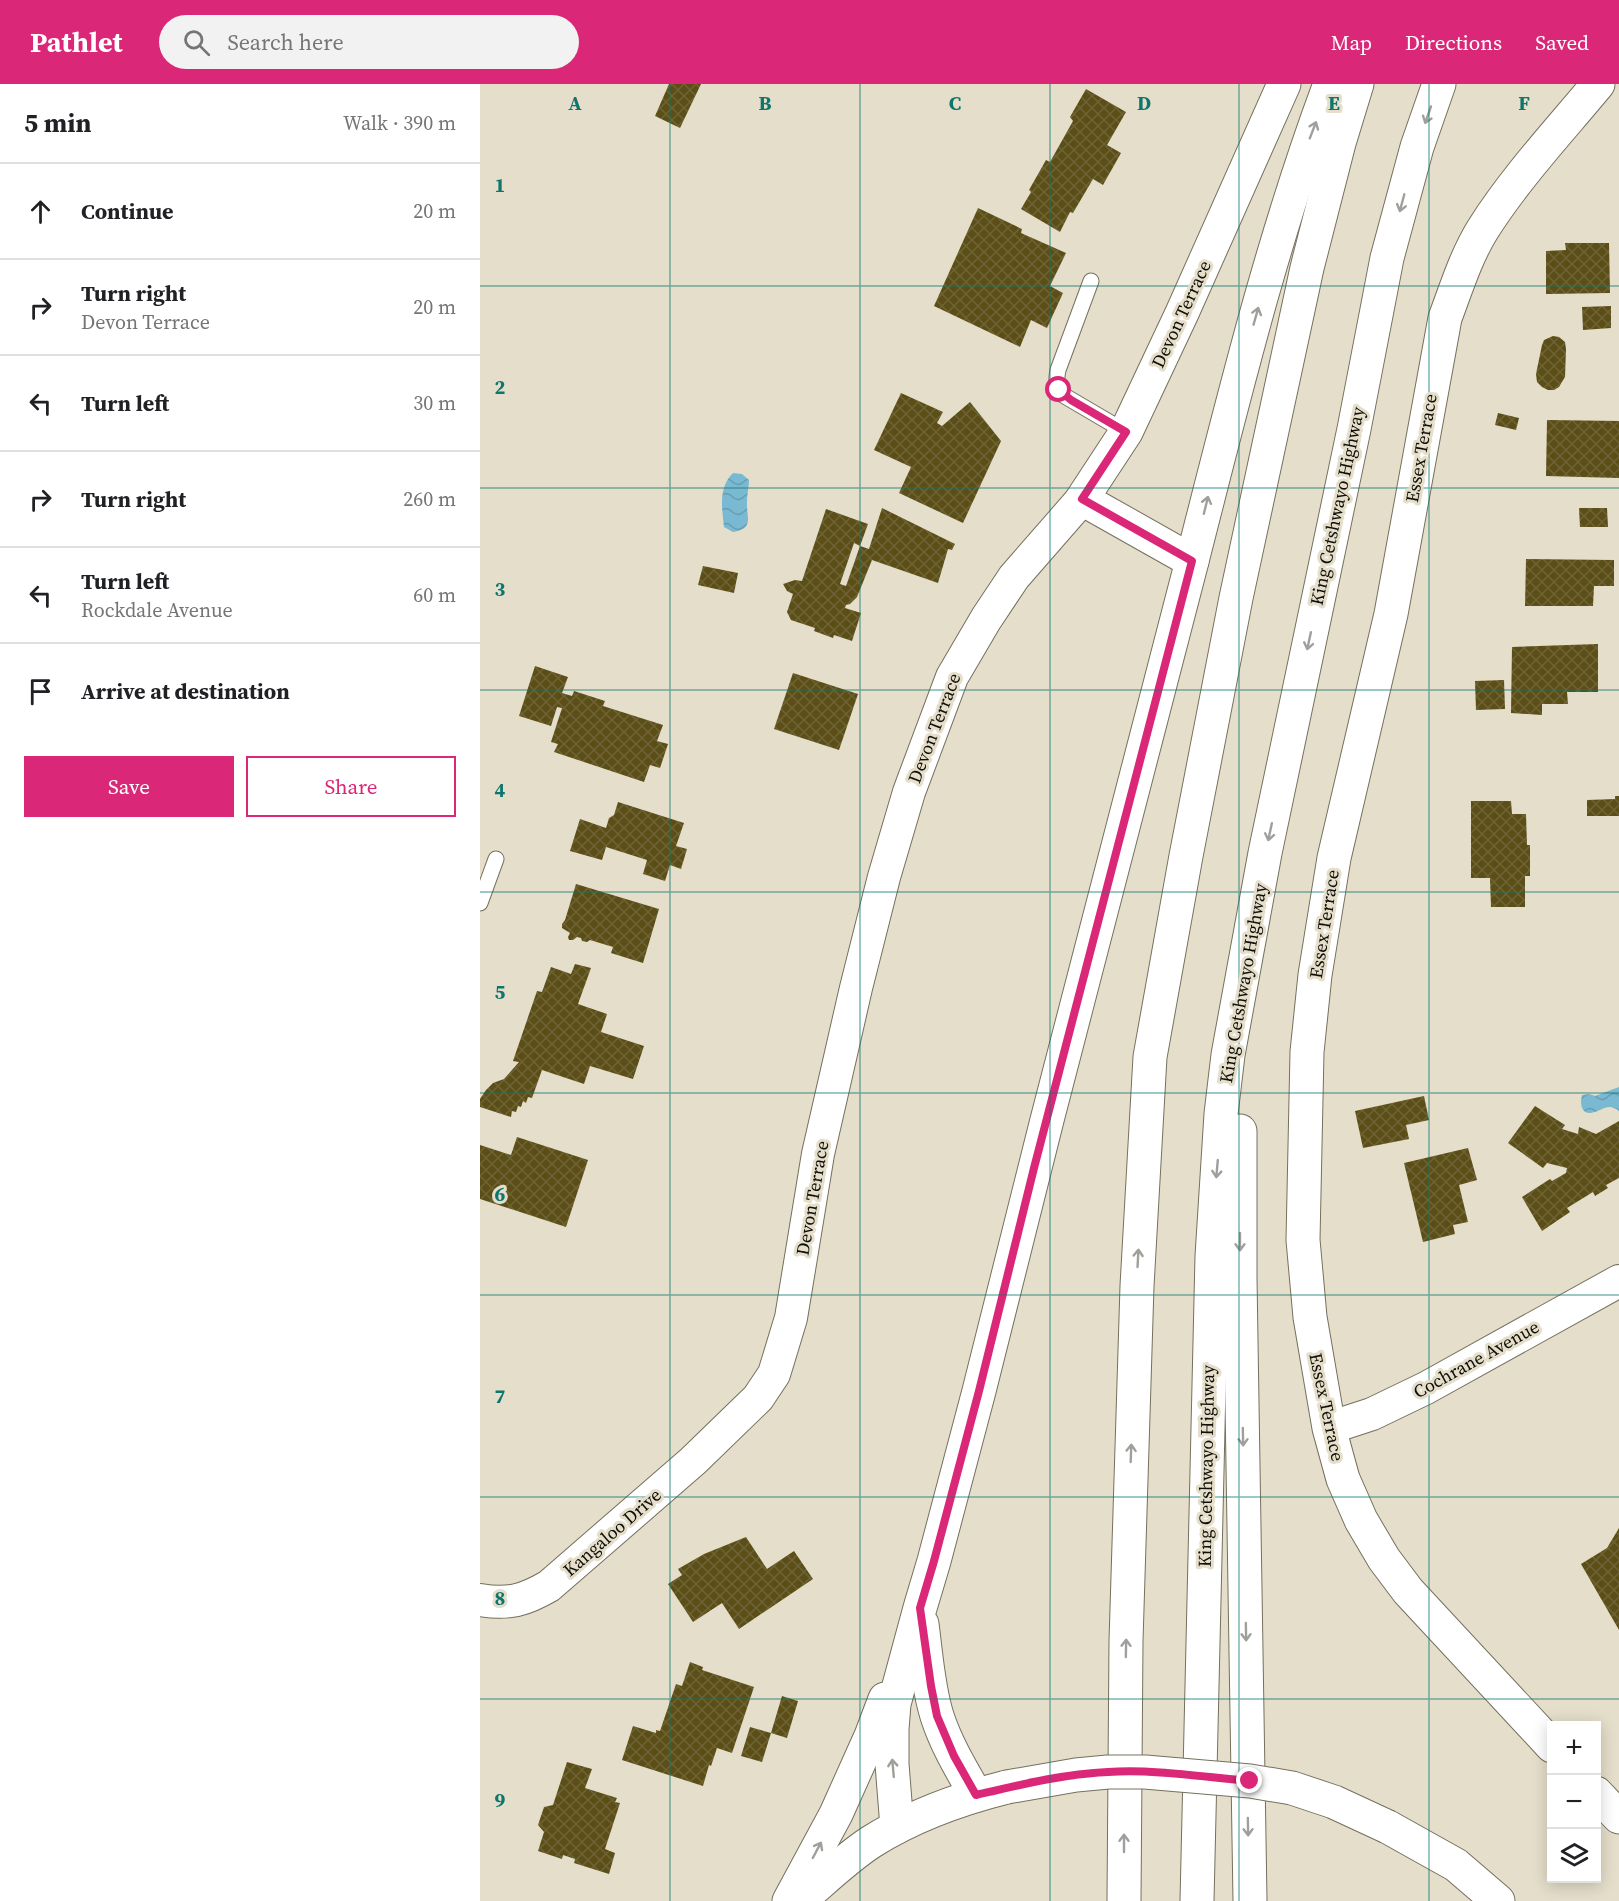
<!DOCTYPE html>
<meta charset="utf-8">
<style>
body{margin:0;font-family:"Source Serif 4",serif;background:#f2f2f2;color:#202124}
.controls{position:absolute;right:18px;bottom:18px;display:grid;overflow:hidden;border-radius:0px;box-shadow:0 3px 15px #0003}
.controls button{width:54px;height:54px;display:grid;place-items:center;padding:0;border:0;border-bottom:2px solid #e0e0e0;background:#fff;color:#202124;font:30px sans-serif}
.stop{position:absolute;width:18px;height:18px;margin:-14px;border:4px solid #db2777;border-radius:50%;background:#fff}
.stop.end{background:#db2777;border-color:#fff;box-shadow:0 2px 6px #0008}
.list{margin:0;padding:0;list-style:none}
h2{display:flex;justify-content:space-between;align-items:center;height:78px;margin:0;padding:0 24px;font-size:26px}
h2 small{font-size:20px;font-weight:400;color:#757577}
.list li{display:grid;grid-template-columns:39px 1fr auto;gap:18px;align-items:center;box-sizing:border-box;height:96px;padding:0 24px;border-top:2px solid #e0e0e0}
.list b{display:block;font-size:22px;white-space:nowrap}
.list p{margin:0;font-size:20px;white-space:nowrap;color:#757577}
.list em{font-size:20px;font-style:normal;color:#757577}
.actions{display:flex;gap:12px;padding:18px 24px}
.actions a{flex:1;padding:14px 0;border:2px solid #db2777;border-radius:0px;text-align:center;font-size:21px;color:#db2777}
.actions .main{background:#db2777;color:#fff}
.icon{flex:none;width:33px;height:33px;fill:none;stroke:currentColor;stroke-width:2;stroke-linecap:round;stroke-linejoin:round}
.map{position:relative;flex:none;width:1139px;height:1817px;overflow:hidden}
header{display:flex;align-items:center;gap:36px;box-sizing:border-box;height:84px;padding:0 30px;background:#db2777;color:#fff}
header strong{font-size:28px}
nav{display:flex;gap:33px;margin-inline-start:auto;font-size:21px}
.search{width:420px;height:54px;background:#f2f2f2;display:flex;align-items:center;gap:15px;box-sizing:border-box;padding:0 21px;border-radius:33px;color:#757577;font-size:22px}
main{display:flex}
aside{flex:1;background:#fff}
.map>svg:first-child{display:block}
.water{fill:url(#water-waves)}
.building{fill:url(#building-cross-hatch)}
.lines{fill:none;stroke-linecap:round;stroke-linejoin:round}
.service-casing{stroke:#75705e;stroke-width:17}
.minor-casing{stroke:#75705e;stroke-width:34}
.tertiary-casing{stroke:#75705e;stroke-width:35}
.motorway-casing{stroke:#75705e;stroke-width:35}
.service{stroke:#fff;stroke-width:15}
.minor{stroke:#fff;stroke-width:32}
.tertiary{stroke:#fff;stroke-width:33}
.motorway{stroke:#fff;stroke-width:33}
.tertiary-bridge-casing{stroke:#75705e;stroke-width:35;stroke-linecap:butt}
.tertiary-bridge{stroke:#fff;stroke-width:33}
.oneway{stroke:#9f9f9c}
.route{stroke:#db2777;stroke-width:8}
.grid{fill:none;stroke:#0f766e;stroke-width:1.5;stroke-opacity:0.55}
.labels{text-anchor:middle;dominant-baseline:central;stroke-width:6;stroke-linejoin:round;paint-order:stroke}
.street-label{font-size:18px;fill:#0f0e07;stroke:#e4deca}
.grid-label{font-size:20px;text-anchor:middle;font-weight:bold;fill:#0f766e;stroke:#e4deca;stroke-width:6;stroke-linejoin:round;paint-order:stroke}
</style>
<header>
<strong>Pathlet</strong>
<div class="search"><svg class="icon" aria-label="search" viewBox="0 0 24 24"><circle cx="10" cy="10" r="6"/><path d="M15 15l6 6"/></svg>Search here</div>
<nav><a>Map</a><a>Directions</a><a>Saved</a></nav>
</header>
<main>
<aside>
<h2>5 min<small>Walk · 390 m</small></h2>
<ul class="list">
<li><svg class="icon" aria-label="ahead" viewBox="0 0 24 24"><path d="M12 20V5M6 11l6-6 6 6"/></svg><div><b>Continue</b></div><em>20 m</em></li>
<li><svg class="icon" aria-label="right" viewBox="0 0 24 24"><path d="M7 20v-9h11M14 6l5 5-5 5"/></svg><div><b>Turn right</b><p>Devon Terrace</p></div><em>20 m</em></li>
<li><svg class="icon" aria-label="left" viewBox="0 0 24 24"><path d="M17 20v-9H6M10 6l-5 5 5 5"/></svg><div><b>Turn left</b></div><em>30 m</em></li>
<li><svg class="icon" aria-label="right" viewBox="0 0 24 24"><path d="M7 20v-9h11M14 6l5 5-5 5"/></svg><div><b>Turn right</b></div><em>260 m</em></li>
<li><svg class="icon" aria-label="left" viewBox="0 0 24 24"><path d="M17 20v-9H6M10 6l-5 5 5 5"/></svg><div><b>Turn left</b><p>Rockdale Avenue</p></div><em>60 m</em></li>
<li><svg class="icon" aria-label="arrive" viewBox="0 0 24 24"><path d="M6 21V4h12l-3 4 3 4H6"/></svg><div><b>Arrive at destination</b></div></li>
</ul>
<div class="actions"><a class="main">Save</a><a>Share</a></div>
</aside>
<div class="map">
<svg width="1139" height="1817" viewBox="0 0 1139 1817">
<defs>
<pattern id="water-waves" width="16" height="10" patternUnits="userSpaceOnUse" patternTransform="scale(1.5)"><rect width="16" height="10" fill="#79b9d2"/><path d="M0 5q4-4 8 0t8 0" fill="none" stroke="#679eb3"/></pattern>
<pattern id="building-cross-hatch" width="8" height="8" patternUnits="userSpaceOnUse" patternTransform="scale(1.5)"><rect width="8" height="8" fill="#5c4e17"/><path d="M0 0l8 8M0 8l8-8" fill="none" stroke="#6e6337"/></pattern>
</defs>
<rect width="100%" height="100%" fill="#e4deca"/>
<g class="water">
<path d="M253 389 262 390 269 396C269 403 267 410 267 417 266 434 275 444 253 448L244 443C242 424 238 404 253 389Z"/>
<path d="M1139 1003V1027C1127 1018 1123 1027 1111 1029 1101 1030 1100 1019 1102 1011L1109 1010 1115 1012Z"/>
</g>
<g class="building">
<polygon points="189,0 221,0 200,44 175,32"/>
<polygon points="606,5 646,28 627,61 641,69 623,101 613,95 593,129 590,128 580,148 541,125 551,108 549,106 566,76 570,78 593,37 590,33"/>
<polygon points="498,124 542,145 541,149 586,169 570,202 583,209 567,244 551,236 540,263 454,222"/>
<polygon points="1085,159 1129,159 1130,209 1066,210 1066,167 1086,166"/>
<polygon points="1131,222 1131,244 1103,246 1102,223"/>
<polygon points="1073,252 1079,253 1085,258 1086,265 1085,293 1079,303 1074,306 1068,306 1062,303 1057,298 1056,290 1062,261 1064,256"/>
<polygon points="421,309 463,328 457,339 462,342 490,318 521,357 483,439 419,409 431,383 394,366"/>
<polygon points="1018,329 1039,334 1036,346 1015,341"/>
<polygon points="1067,336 1139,337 1139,394 1066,392"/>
<polygon points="402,424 475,460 472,466 468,465 458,499 392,476 377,513 370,520 366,521 365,524 381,529 372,557 354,551 353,554 334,547 335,544 311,536 307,528 313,510 307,507 303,500 315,496 322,497 346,425 388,440 380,462 374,459 360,500 366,502 380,462 389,465"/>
<polygon points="1099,424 1127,424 1128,443 1100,443"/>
<polygon points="1046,475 1134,476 1134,502 1114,502 1113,522 1045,522"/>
<polygon points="223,482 258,489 254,509 218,501"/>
<polygon points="1118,560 1118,608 1087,608 1088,620 1062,620 1062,631 1031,629 1032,563"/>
<polygon points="55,582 88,593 82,609 92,612 94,607 125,617 123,622 183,641 177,657 188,660 180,684 170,681 164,698 74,668 78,660 71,658 82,624 77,623 71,642 39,632"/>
<polygon points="313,589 378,610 359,666 294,645"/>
<polygon points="1024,596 1025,625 996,626 995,597"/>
<polygon points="1135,712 1139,712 1139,732 1107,732 1107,716 1135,715"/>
<polygon points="991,717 1031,717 1032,730 1046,730 1047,761 1050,761 1050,792 1045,792 1045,823 1011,823 1010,794 991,794"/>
<polygon points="138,718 204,739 196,762 207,765 201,785 190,781 185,797 163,790 167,776 126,763 122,776 90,767 100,735 126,744 129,734 134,731"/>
<polygon points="96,800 179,825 163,879 131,869 133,863 110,856 107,858 102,857 101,854 97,853 93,856 89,856 88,853 90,849 82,844 82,840 85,836"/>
<polygon points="95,880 111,884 98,920 127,930 121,948 164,962 153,995 110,982 104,1000 62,986 52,1014 48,1013 46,1019 43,1017 41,1023 38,1022 36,1028 32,1027 31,1033 0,1023 0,1015 6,1006 13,999 24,995 39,978 33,977 57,907 62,908 71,883 91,890"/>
<polygon points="944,1012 949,1036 926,1041 929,1055 883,1064 875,1027"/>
<polygon points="1055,1022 1085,1041 1082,1045 1098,1050 1099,1043 1116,1050 1139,1037 1139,1094 1126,1101 1128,1104 1115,1112 1113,1108 1087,1124 1090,1128 1062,1147 1042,1113 1070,1095 1072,1097 1086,1089 1087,1084 1067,1079 1063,1084 1028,1059"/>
<polygon points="37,1053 108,1076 86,1143 0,1115 0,1061 31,1071"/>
<polygon points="988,1064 997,1096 979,1101 988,1138 973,1141 975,1150 943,1158 924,1079"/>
<polygon points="1139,1444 1139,1546 1101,1480 1127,1464"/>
<polygon points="266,1453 287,1485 314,1467 333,1495 259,1545 242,1519 213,1538 188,1500 202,1491 198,1485 224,1470"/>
<polygon points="210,1578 223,1583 222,1586 274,1603 252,1669 237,1664 231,1682 229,1681 223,1702 142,1676 153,1642 176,1649 176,1646 180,1647 196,1600 202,1602"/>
<polygon points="302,1612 318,1617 307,1654 291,1649 282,1678 261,1672 270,1643 291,1649"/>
<polygon points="87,1678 112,1685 105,1704 137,1714 135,1718 140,1719 125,1765 135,1769 129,1790 94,1779 95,1775 83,1771 82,1775 58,1767 64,1748 58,1741 64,1723 73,1721"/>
</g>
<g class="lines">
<defs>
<g id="service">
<path d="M611 197 578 286C576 296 576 304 583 311L646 348"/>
<polyline points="0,819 16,775"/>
</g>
<g id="minor">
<polyline points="849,1344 892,1330 946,1304 1139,1197"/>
<path d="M0 1516C29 1521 45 1516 69 1502L213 1377 278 1314 294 1290 311 1234 338 1070 376 904 404 793 429 708 472 593 506 535 534 493 602 415"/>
</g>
<g id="tertiary">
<path d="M442 1540C446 1570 448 1603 457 1632 466 1660 481 1685 496 1711"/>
<path d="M1072 1662 928 1507 904 1475 881 1436 863 1395 849 1344 830 1233 823 1156 827 968 835 891 854 774 911 530 965 234C976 205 986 172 1003 145 1036 93 1079 47 1118 0"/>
<polyline points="1116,1709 1139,1733"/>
<polyline points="417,1743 412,1680 412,1645 414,1620 440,1524 454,1477 499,1307 567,1036 712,477 602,415 646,348 702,229 804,0"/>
<polyline points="908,1743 976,1781 1018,1817"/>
<polyline points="309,1817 356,1730 391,1652 405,1615"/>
<path d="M319 1817C343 1797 365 1775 391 1758 432 1732 479 1715 527 1703"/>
</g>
<g id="motorway">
<path d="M712 477C753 317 792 155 850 0"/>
<polyline points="760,1047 760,1194 770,1817"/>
<polyline points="644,1817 646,1557 657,1202 670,973 706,772 756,514 827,184 859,59 877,0"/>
<polyline points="717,1817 732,1172 741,1030 748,971 785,769 874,345 907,174 937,63 959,0"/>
</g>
</defs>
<use href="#service" class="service-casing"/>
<use href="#minor" class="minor-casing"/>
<use href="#tertiary" class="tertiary-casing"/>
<use href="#motorway" class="motorway-casing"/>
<use href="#service" class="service"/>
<use href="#minor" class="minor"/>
<use href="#tertiary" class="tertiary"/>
<use href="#motorway" class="motorway"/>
<defs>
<polyline id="tertiary-bridge" points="527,1703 596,1691 628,1688 665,1688 770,1697 812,1704 854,1718 908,1743"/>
</defs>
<use href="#tertiary-bridge" class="tertiary-bridge-casing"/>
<use href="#tertiary-bridge" class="tertiary-bridge"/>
</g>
<defs><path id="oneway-shaft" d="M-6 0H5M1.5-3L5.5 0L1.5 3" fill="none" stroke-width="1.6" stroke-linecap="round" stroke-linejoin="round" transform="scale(1.5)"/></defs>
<g class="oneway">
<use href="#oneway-shaft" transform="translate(948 31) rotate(109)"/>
<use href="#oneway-shaft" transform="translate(833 46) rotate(-69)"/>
<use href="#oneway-shaft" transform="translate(922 119) rotate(105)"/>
<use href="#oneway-shaft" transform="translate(776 232) rotate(-74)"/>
<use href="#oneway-shaft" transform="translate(726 421) rotate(-76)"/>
<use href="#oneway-shaft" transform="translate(829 557) rotate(102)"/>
<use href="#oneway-shaft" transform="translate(790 748) rotate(102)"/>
<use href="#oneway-shaft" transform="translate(737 1085) rotate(95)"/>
<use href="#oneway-shaft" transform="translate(760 1158) rotate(90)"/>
<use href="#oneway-shaft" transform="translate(658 1174) rotate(-87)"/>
<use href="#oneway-shaft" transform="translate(763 1353) rotate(89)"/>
<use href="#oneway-shaft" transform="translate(651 1369) rotate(-88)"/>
<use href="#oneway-shaft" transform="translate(766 1548) rotate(89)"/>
<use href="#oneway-shaft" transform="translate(646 1564) rotate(-89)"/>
<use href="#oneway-shaft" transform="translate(413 1684) rotate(-95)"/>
<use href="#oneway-shaft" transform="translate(768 1743) rotate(89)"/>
<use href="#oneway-shaft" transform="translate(644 1759) rotate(-90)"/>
<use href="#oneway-shaft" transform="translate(337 1766) rotate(-62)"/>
</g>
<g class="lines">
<path class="route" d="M579 306 591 316 646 348 602 415 712 477 554 1084 499 1307 454 1477 440 1524 451 1602 457 1632 474 1672 496 1711C539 1701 583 1690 628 1688 675 1685 723 1693 770 1697"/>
</g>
<path class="grid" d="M190 0V1817M380 0V1817M570 0V1817M759 0V1817M949 0V1817M0 202H1139M0 404H1139M0 606H1139M0 808H1139M0 1009H1139M0 1211H1139M0 1413H1139M0 1615H1139"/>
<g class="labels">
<g class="street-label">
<text transform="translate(701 230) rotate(-65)">Devon Terrace</text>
<text transform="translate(941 364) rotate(-80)">Essex Terrace</text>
<text transform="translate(857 422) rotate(-78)">King Cetshwayo Highway</text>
<text transform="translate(454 644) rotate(-69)">Devon Terrace</text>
<text transform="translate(844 840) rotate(-81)">Essex Terrace</text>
<text transform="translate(763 899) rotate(-80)">King Cetshwayo Highway</text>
<text transform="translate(332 1114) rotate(-80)">Devon Terrace</text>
<text transform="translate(996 1275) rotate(-29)">Cochrane Avenue</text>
<text transform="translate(847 1323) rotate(78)">Essex Terrace</text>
<text transform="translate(726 1382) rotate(-89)">King Cetshwayo Highway</text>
<text transform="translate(132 1448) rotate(-41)">Kangaloo Drive</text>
</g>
</g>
<g class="grid-label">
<text x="95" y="26">A</text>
<text x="285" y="26">B</text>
<text x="475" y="26">C</text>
<text x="664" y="26">D</text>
<text x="854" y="26">E</text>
<text x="1044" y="26">F</text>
<text x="20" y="108">1</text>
<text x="20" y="310">2</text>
<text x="20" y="512">3</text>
<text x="20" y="713">4</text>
<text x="20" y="915">5</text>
<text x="20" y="1117">6</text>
<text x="20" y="1319">7</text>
<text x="20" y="1521">8</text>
<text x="20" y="1723">9</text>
</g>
</svg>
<div class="controls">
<button>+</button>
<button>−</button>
<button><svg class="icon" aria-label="layers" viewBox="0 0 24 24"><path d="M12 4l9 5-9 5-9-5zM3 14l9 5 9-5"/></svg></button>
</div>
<div class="stop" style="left:579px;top:306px"></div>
<div class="stop end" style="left:770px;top:1697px"></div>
</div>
</main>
